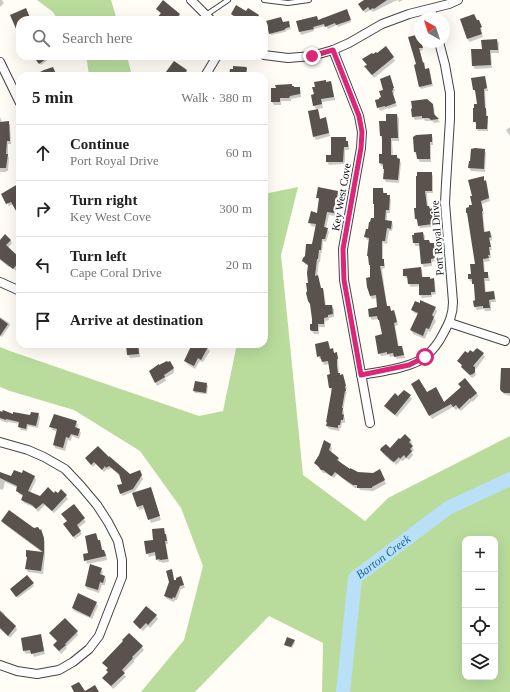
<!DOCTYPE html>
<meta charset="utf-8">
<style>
body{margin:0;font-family:Georgia,serif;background:#f2f2f2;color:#222}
.controls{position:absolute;right:12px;bottom:12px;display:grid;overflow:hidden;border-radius:8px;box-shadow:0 4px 16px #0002}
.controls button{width:36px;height:36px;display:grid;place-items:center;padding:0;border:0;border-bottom:1px solid #e0e0e0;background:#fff;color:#222;font:20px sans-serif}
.compass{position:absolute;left:414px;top:12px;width:36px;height:36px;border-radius:50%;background:#fff;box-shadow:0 4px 16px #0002;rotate:321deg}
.stop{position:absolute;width:12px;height:12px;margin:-9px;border:3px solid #db2777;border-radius:50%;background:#fff}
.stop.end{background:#db2777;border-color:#fff;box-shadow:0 1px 4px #0008}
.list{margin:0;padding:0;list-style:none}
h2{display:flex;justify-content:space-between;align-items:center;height:52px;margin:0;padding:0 16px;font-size:17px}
h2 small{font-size:13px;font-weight:400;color:#767676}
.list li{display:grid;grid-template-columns:26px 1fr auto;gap:12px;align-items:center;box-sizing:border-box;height:56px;padding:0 16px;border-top:1px solid #e0e0e0}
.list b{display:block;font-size:15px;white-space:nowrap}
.list p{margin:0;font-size:13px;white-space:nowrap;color:#767676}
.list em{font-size:13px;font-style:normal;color:#767676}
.icon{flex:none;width:22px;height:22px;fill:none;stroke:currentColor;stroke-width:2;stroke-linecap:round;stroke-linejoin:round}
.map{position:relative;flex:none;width:510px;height:692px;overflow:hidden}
.search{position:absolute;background:#fff;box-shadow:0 4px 16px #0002;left:16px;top:16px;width:252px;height:44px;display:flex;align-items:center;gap:10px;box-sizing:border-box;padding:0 14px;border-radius:12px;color:#767676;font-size:15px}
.panel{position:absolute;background:#fff;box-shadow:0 4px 16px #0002;left:16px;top:72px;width:252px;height:276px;border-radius:12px}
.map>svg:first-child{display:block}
.forest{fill:#b9dc9c;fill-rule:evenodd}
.shadow{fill:#0003}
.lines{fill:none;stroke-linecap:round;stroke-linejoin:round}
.river{stroke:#b9e0f7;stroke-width:14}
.building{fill:#5a524d}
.service-casing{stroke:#444;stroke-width:6}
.minor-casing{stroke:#444;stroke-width:10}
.service{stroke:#fff;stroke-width:4}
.minor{stroke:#fff;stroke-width:8}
.route{stroke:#db2777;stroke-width:5}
.labels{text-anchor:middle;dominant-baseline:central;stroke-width:4;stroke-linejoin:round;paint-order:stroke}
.street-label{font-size:11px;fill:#111;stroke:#fff}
.water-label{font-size:12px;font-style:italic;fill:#1768a6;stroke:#fff}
</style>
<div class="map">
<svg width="510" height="692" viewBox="0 0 510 692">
<rect width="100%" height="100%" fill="#fffdf5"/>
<g class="forest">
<polygon points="37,0 111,0 117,20 58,20 53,12"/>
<polygon points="83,56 127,56 132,76 89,76 87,61"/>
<path d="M298 187 281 255 303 475 365 521 388 498 510 436V692H322L323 643 269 616 195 692H141L184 640 203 566 181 508 140 451 74 410 10 391 0 387V347L10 351 199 416 223 411 237 344H264V194ZM465 539H495V677H465Z"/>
</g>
<g class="shadow">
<polygon points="0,0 2,0 4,3 0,7"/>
<polygon points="365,0 403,0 399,2 398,0 393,2 373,12 371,10 365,13 360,4"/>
<polygon points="157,9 179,14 181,18 179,20 160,20 159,18 161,14"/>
<polygon points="243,13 258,16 260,19 260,20 238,20 234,17 232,14"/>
<polygon points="348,13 351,22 338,27 337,25 328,29 326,26 314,29 314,31 301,35 300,32 297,22 317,17 318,20"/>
<polygon points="461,20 477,21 480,24 482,30 481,31 483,37 469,42"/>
<polygon points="283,23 289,24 291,29 287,30 285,32 271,35 270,33"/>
<polygon points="420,37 420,42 421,42 423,50 420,51 423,63 426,70 429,69 430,72 433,86 421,89 419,86 417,65"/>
<polygon points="497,40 499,43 499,53 491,53 492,68 475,69 473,66 483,49"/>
<polygon points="386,48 395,61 374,78 367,70 377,54"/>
<polygon points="37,56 53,56 41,65 35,57"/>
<polygon points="175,62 187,71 188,74 187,76 165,76"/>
<polygon points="390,76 395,91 394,91 394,94 393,94 397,106 388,109 388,108 380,111 376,101 382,98"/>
<polygon points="486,80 488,91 485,91 486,109 487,112 487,118 488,120 488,131 478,131 477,129 477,124 476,124 474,122 478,105 476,92 475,92 474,90"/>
<polygon points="330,82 332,85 335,100 322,102 323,108 317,109 319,113 320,119 325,118 327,122 330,136 316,140 314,136 317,110 314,106 312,95 315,95 326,83"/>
<polygon points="294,88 299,88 301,91 301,97 291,99 291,101 281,101 281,105 274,105 272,102"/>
<polygon points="432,105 434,108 435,116 440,122 434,123 432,121 425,121 424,119 415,120 413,117 412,109"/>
<polygon points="397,115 399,118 399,141 392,141 393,156 397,156 401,163 399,183 386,182 384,179 385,170 384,167 381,166 380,163 380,155 383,155 382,139 381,136 380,122 387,122"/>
<polygon points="0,117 2,122 8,122 10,125 11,144 8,144 8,156 9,158 8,171 6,171 6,172 0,172"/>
<polygon points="510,127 510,136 506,130"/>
<polygon points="431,135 433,138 433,145 431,145 431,162 420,162 418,159 418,155 416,155 415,152"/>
<polygon points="345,138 349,145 349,150 345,150 345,164 329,165 327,162"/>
<polygon points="484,150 486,153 485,172 471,171 469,168 470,162"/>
<polygon points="431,173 433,176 433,193 427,193 428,207 431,210 433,213 434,227 420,228 416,219 417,209"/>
<polygon points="483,177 485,182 486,182 487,185 490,201 482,204 484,214 483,214 485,232 490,232 492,236 492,240 490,241 492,250 490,250 491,258 489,258 490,261 484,262 485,273 487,273 489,276 490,281 485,281 486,293 493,292 495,296 496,302 491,302 491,311 485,311 484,309 477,310 475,307 476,301 475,288 473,282 471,282 469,279 476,265 469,217 467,213 473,206"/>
<polygon points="374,189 382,189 384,192 384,194 389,196 391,200 390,213 387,213 387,222 392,222 393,226 392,231 389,231 387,244 383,243 383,260 385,264 385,268 382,269 387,307 389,307 392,312 394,311 396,315 398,325 395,326 399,347 401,347 403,350 405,358 397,359 395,356 390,357 389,355 381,356 379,353 383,335 381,323 378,319 372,320 370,317 369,309 379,308 377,298 372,299 370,296 371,268 370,265 369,259 368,256 369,240 367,240 365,237 375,220 375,206 374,204"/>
<polygon points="20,190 20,213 13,204 9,206 4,198"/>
<polygon points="337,191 339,195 335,216 329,215 326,228 329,232 326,242 323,241 322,253 321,252 320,262 319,262 317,277 321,289 323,289 324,292 326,306 332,306 334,309 334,317 329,318 329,320 325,321 325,327 319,327 319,334 314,334 311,329 313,319 308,292 309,284 309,266 305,264 303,260 312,245 316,227 311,226 310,223 318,214 319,200 317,197"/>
<polygon points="423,233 425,236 425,241 429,241 431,244 433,244 435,247 436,261 432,262 432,266 424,267 422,264 420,246 415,246 414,243"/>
<polygon points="10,240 12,243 8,248 20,259 20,266 16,271 10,266 9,267 0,260 0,242"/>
<polygon points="421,268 422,270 423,278 434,279 435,282 436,294 432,295 432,297 422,298 420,295 420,286 411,287 409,284 409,278 406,278 404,276"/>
<polygon points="435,308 437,311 434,318 436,321 430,332 428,331 425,339 413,334 411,330 419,315 414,313 412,310"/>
<polygon points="0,317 9,323 10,325 2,337 0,336"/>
<polygon points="328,342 330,350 332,349 334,354 336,354 338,357 339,374 341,376 343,376 344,379 347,389 346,389 347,394 346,394 343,411 344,412 344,416 345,419 345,423 342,423 341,428 340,428 339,431 329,429 327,426 327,422 332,392 330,388 328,375 332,375 330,364 324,365 322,359 320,359 318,356"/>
<polygon points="121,344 140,344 140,348 139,348 140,357 130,358 128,355 127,345 122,345"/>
<polygon points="194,344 204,344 210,351 203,362 200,361 195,369 187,364 185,361"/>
<polygon points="468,354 483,354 485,357 475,370 476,375 474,377 472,378 464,370 462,367 463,366 460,364"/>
<polygon points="169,362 175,371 173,372 174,373 165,378 166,381 157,386 150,371"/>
<polygon points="510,369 510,396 504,394 501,389"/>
<polygon points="207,384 208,386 207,394 195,393 194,391"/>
<polygon points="412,384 426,394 444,403 461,388 459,384 477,393 478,396 473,402 472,401 461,411 458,408 456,410 453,407 432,419"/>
<polygon points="410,396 412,399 397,417 387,409 385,406 398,397"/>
<polygon points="0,411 13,415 31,416 38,414 40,417 38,428 28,426 27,431 21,430 19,427 20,424 8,422 7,423 0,420"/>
<polygon points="76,422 78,425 77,429 79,430 81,433 79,439 72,436 71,441 68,440 65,451 55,448 54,445 58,432 52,430 51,427"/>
<polygon points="411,440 412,443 411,445 414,450 412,452 413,455 409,460 406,458 403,461 401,460 396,465 394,462 393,463 383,454 381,450 390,449"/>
<polygon points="330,445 332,448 331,453 338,458 340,461 339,463 357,473 373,474 380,471 386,484 373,491 360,490 359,488 355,488 347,482 337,474 334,478 325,473 323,473 315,463"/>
<polygon points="86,458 109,458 130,475 141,475 143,479 134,493 152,491 161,520 151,523 145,508 139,510 133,492 122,496 121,493 123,484 120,476 111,468 108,470 107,469 104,472 96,464 93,467"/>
<polygon points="0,473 12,477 34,476 36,480 30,493 40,497 54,494 66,496 68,499 54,513 45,505 38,512 35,508 24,503 22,500 24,497 19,494 17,491 18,488 5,482 3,490 0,489"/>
<polygon points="74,506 86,522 78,528 82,534 75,539 66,527"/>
<polygon points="2,521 34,530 40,531 41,530 45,542 45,556 43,574 28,572 26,569 28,558 27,556 43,553 4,524"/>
<polygon points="163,529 167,538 168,544 166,544 169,562 162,563 162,562 159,562 157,559 157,555 149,557 147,553 155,540"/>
<polygon points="96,534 98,541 100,541 101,544 103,551 104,551 106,554 107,560 87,564 84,555 90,554"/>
<polygon points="101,569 103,572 102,576 105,576 106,580 105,585 102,585 99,593 87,589 86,586"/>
<polygon points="171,570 173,573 174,581 181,577 185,588 181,589 177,600 175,600 174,602 167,599 165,596 170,582"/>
<polygon points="27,576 34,586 18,598 12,591"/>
<polygon points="96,603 98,606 92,619 74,611 73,608"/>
<polygon points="0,610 4,613 5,616 5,617 16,627 17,630 10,638 0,629"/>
<polygon points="156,616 158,619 150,628 148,626 143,631 136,625 134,622"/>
<polygon points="77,632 78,635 66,647 67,648 61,654 54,645"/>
<polygon points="40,636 42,639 45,654 34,657 32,653 26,654 24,651"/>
<polygon points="294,641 295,643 292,648 286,646 285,644"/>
<polygon points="142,647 144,650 134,660 134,662 123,673 126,677 113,689 103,678 108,673 107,671 108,669 103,663"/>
</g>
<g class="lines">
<path class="river" id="s1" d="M343 692 355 578 448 508 510 479"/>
</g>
<g class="building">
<polygon points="163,0 180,14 175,20 160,20 157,18 161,13 156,9"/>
<polygon points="364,0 387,0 374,9 373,8 370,10 368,7 363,11 358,4"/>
<polygon points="236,5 246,11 248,8 259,15 256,20 240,20 231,14"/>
<polygon points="26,8 31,20 20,20 20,38 10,15"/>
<polygon points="347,9 351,20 336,25 335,23 325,27 324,24 313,27 314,29 299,32 296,21 317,16 318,20"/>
<polygon points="474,14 477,20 479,20 482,27 480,28 482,34 467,39 460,19"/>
<polygon points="281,17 283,22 289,21 290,27 286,28 284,30 269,34 266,21"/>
<polygon points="420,34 420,42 421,42 423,48 419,48 423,63 424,62 425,69 429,68 432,84 419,87 414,65 416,64 408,37"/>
<polygon points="497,39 498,50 490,50 491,65 472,66 471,49 482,49 481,40"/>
<polygon points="386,46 394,57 372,75 364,66 367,65 362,59 372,53 373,54 376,52 377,53"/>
<polygon points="33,56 50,56 39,64"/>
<polygon points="174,61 187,70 183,76 163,76"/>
<polygon points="233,66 247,67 246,68 247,68 246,76 229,76 230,69 233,69"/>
<polygon points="53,67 57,76 32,76 44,70"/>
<polygon points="390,75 394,88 393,88 393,90 392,91 396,103 385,107 385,106 377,108 375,100 379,99 379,98 381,97 379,91 383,90 380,79"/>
<polygon points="485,76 487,88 484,89 485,108 486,108 486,116 488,116 487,129 476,129 476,122 473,122 473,108 474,108 474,104 477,104 475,90 473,90 471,78"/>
<polygon points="326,80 326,82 331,81 334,97 321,99 322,104 313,106 311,95 314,94 312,87 315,87 314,82"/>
<polygon points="292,84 292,86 294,86 294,87 300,87 300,94 290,96 289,98 280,98 280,102 271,102 271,88 276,88 275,85"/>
<polygon points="427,99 433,104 434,114 439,119 431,120 429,118 422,118 422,116 412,117 411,109 412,108 411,101"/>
<polygon points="318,109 320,119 326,117 329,133 313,137 308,111"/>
<polygon points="386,114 397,114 398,138 391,138 391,155 397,155 397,158 400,159 398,180 383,179 384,169 383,169 383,164 379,163 379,154 382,154 382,136 380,136 379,121 386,121"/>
<polygon points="9,121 10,141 7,141 6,154 8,154 6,168 0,168 0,122"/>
<polygon points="432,134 432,142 430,142 430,159 417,159 416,152 414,152 413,137 416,135"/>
<polygon points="331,137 346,137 346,141 348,141 348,147 344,147 343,162 326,162 326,155 331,155"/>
<polygon points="475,148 485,149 484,169 468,168 469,161 470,161 471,149"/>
<polygon points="417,172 432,172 432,191 425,191 427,206 429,206 430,209 432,208 433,224 418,226 417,219 415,219 414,208 416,208 416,176 417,176"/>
<polygon points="484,176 484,181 486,180 489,198 481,201 483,211 482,211 484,232 490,231 491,237 489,238 491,247 489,247 490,255 488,255 489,258 483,259 484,272 488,272 488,278 484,278 485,292 494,291 495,299 489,300 490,308 483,308 483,306 474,307 473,301 475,300 474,286 474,284 472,284 472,279 468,279 468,274 471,274 470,264 475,264 467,213 466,213 466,208 469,207 469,205 472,205 470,196 472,196 468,180"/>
<polygon points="18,184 20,188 20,218 11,202 6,204 1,194"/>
<polygon points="318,187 338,191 334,213 327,212 324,227 328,228 325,239 322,239 321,250 319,250 318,259 317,259 315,276 318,275 321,288 323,288 325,305 332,305 333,314 328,315 328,317 324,318 324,324 318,324 318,331 312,331 310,330 310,324 312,324 312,319 310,304 308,301 306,293 307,291 306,283 308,283 307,273 308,265 302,261 303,258 305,256 306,244 312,244 316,224 308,223 311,211 317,213 319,198 316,198"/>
<polygon points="373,188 383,188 383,193 387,193 387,195 390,195 389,210 386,210 385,220 392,221 391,229 387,228 385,241 382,241 382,259 384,259 384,266 380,266 387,306 390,306 391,311 394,310 397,322 394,323 398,346 402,346 404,355 394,357 393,353 387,354 387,352 378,354 375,336 382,334 379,320 378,320 377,316 369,317 368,309 377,307 376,295 370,296 367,287 366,278 370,277 370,265 369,265 368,256 367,256 369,238 364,237 366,229 368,229 369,222 370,222 371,218 374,218 374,204 373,204"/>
<polygon points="423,232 424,240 429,240 430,243 434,243 435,258 431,259 431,263 421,264 419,243 413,243 412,235 414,235 414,233"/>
<polygon points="5,234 11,240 6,245 20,258 20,261 13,269 0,259 0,240"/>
<polygon points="421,267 422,277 430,277 430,279 434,278 435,292 431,292 431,295 419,295 419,284 408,284 407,276 403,276 403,269"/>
<polygon points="420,300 436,307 432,315 434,317 429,329 426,328 423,336 410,330 418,313 411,310 415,301 420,303"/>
<polygon points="0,318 8,324 0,336"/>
<polygon points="328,341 330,349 333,348 334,353 337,352 338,359 337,359 337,366 338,373 340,373 340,375 343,374 346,386 345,386 346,391 345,391 342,408 343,408 342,414 344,415 343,420 341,420 340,425 338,425 338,428 326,426 327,422 326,422 332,388 329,388 327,375 330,374 328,361 322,362 320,356 317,357 315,344"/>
<polygon points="126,344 138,344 139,354 127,355"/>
<polygon points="192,344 203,344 208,347 201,360 198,358 194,366 184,361"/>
<polygon points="477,348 484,353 473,366 475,367 475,372 473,374 470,375 461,367 462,365 457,361 465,351 468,353 470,350 473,352"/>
<polygon points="167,361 168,362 170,361 174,368 173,369 164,375 165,377 155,383 149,371 159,364 159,365"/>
<polygon points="501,368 510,368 510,393 504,393 501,391 500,389"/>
<polygon points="465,378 477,393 470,399 470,398 459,409 456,405 453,407 451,404 429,416 411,384 419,379 427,392 436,387 444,402 461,387 458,384"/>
<polygon points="195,381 207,383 206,393 193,391"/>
<polygon points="404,390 411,395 395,415 384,406 395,393 398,396"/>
<polygon points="3,410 13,414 13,412 30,415 31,412 39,413 36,426 27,424 26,429 18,427 19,422 6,419 6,420 0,418 0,411 2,412"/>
<polygon points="54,414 77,421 75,427 80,429 78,436 71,434 69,438 66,437 63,448 53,445 57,429 49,427"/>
<polygon points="405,434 411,440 409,442 413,446 410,449 412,451 406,458 404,455 400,459 399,457 394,462 391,460 380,450 381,448 386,444 390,448 399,438 400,439"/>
<polygon points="324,440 331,444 329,450 339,458 337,460 350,469 350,468 358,472 373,473 380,469 385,480 372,487 372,488 357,488 357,485 353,485 344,479 335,472 332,476 331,476 323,470 321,470 318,466 314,463 319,455"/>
<polygon points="98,446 109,457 109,456 130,474 140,470 142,475 133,489 120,494 117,485 122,484 119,474 109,466 106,468 105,466 102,470 94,462 91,465 85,458"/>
<polygon points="14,470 22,473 23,470 35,476 28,491 40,496 48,487 54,493 55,491 58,493 61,489 67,495 52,511 43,503 36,509 32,505 21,500 23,495 16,491 17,486 0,478 0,472 11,476"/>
<polygon points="151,487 160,516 148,520 143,505 137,507 132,493"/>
<polygon points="74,504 85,518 77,525 81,531 73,537 63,524 67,521 61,514"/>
<polygon points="9,510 34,528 38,527 40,530 41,529 44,538 44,552 41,571 25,569 27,557 26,557 26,550 43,552 1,521"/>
<polygon points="164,528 165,534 166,534 167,541 165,541 168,559 160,560 159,559 156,560 155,552 146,554 144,541 153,540 152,529"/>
<polygon points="96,533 98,540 100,540 102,550 104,550 106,556 84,561 83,554 88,553 85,536"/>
<polygon points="90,564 102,568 100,574 105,576 103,583 100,582 98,590 85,586"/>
<polygon points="172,569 174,580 176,580 176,578 181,576 184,585 180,586 175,598 173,597 172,599 164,596 169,582 166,571"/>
<polygon points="27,575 34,583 16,597 10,589"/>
<polygon points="78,593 97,602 90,617 72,608"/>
<polygon points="146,606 157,615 148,625 146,623 140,629 133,622"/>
<polygon points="0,611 16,626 8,636 0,628"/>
<polygon points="65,618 78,631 65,644 66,645 59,651 53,645 57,641 49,633"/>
<polygon points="129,633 143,646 132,657 133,658 122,670 125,673 111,686 102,678 108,672 106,670 108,668 102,663 123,641 122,640"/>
<polygon points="41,634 44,651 31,654 30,650 23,651 21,638"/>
<polygon points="287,637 295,640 291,647 284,645"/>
<polygon points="79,682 85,691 95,685 99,692 74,692 71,686"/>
</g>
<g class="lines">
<defs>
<g id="service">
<polyline points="264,0 288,3 309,0"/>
<polyline points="206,15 228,0"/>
</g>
<g id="minor">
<polyline points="191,0 211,20"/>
<polyline points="431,9 433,18"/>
<polyline points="333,50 359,116 362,132 361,148 343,249 344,280 370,423"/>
<polyline points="264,55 288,58 312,56 333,50 349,43 382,24 409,14 449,4 458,0"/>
<polyline points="0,62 20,103"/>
<polyline points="205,76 217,56"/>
<polyline points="0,282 20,291"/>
<polyline points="450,323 505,341"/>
<path d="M361 375 367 374C384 371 414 367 426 356 433 350 439 342 443 334 449 323 453 315 453 302L445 203 446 184 450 119V93L445 65 439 42"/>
<polyline points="0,442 28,450 44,457 65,469 81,486 97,505 108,522 118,541 122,560 122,577 99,636 89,649 73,662 59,670 37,674 17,671 0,665"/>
</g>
</defs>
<use href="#service" class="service-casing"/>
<use href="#minor" class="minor-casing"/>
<use href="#service" class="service"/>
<use href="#minor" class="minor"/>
</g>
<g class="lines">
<polyline class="route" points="312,56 333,50 359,116 362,132 361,148 343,249 344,280 361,375 409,365 425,357"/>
</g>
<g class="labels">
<g class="street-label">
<text transform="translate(341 197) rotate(-80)">Key West Cove</text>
<text transform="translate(437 238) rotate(-94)">Port Royal Drive</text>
</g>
<g class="water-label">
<text stroke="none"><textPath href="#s1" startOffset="150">Barton Creek</textPath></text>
</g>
</g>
</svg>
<div class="controls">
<button>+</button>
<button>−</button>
<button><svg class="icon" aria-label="locate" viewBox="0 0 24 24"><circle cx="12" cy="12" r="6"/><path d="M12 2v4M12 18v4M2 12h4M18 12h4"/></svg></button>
<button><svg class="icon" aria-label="layers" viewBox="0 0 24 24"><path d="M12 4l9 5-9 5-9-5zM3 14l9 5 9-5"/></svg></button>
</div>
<svg class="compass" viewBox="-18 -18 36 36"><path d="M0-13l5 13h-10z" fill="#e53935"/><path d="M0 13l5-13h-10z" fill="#767676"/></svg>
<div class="stop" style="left:425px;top:357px"></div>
<div class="stop end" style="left:312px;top:56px"></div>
<div class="search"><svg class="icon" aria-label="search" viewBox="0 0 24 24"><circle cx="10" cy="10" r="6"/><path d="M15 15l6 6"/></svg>Search here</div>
<section class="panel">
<h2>5 min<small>Walk · 380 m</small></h2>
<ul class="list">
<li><svg class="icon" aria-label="ahead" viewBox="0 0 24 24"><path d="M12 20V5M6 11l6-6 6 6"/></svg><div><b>Continue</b><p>Port Royal Drive</p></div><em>60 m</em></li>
<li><svg class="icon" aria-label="right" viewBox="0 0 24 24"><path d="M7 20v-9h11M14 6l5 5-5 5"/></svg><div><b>Turn right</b><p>Key West Cove</p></div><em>300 m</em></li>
<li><svg class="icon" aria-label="left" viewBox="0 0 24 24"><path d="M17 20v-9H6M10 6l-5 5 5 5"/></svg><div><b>Turn left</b><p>Cape Coral Drive</p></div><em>20 m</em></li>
<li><svg class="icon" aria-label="arrive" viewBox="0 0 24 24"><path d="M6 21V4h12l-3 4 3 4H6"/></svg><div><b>Arrive at destination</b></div></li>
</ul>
</section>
</div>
